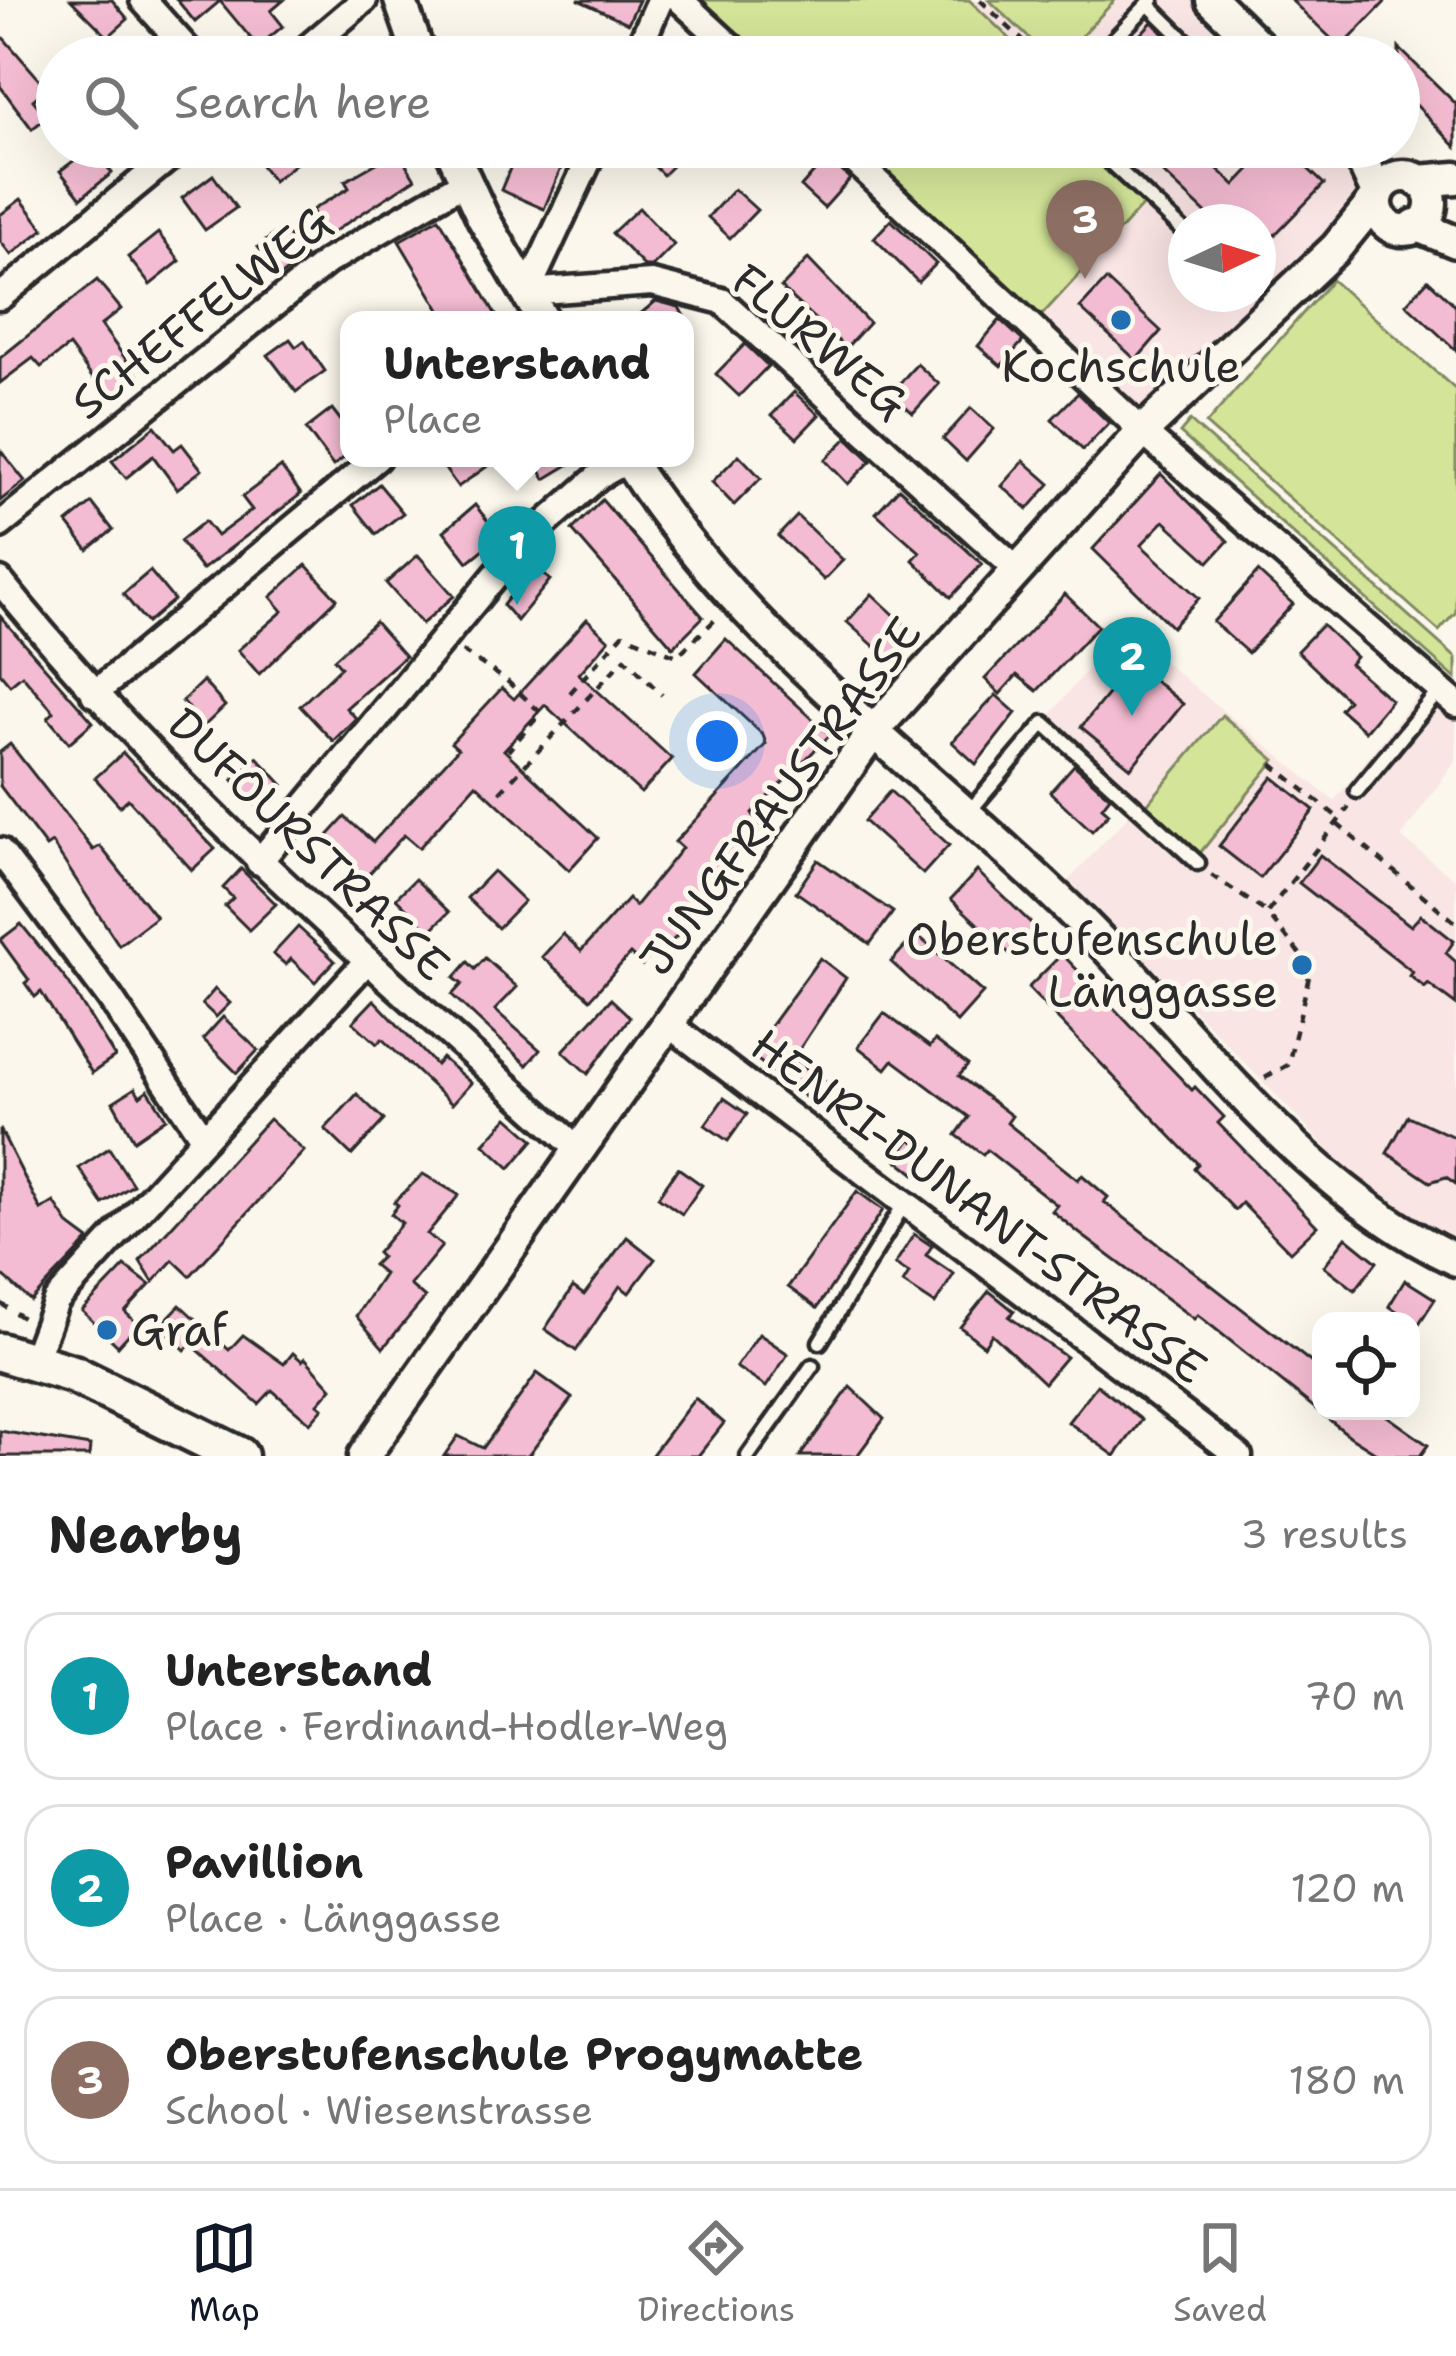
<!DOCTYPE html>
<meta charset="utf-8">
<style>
body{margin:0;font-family:"Shantell Sans",sans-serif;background:#f2f2f2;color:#222}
.controls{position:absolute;right:36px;bottom:36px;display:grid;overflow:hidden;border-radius:24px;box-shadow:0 12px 48px #0002}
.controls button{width:108px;height:108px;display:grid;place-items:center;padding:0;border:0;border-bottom:3px solid #e0e0e0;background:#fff;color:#222;font:60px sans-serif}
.compass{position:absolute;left:1168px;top:204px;width:108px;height:108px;border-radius:50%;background:#fff;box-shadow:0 12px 48px #0002;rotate:86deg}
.you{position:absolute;left:717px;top:741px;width:42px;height:42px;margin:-30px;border:9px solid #fff;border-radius:50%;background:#1a73e8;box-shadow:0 0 0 18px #1a73e833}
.badge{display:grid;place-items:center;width:78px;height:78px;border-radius:50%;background:#111827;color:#fff;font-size:39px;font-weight:700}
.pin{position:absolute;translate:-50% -99px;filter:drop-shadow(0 3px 6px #0008)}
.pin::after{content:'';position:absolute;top:63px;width:42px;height:36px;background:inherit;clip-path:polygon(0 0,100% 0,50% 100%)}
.popup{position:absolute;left:340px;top:311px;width:354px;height:156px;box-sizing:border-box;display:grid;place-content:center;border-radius:24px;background:#fff;filter:drop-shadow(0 3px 9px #0005);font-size:39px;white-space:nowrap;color:#767676}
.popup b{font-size:45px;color:#222}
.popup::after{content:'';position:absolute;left:50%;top:100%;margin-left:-24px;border:24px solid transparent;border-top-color:#fff}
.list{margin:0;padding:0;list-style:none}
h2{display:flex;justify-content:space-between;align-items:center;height:156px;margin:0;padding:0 48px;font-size:51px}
h2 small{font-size:39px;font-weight:400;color:#767676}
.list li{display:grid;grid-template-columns:78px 1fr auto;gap:36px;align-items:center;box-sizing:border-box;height:168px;margin:0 24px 24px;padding:0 24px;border:3px solid #e0e0e0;border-radius:36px}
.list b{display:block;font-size:45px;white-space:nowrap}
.list p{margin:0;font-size:39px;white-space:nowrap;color:#767676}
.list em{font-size:39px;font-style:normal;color:#767676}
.icon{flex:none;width:66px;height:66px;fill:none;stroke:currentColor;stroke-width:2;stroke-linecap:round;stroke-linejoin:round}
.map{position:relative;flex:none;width:1456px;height:1456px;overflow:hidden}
.search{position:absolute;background:#fff;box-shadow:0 12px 48px #0002;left:36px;right:36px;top:36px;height:132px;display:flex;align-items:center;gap:30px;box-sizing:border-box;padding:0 42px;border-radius:66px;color:#767676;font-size:45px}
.sheet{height:732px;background:#fff}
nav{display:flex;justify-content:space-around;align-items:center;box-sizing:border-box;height:168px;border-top:3px solid #e0e0e0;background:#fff;font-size:33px;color:#767676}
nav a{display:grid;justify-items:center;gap:6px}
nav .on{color:#111827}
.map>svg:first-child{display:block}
.built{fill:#f9e5e4;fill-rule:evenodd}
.green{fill:#d4e599;stroke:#808862;stroke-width:3}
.building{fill:#f4bcd2;stroke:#2b2b2b;stroke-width:3}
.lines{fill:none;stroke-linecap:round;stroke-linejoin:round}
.service-casing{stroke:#2b2b2b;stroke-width:21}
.minor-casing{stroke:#2b2b2b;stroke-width:33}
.tertiary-casing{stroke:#2b2b2b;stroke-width:39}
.primary-casing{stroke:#2b2b2b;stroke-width:45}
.path{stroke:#2b2b2b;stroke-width:4.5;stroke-dasharray:9 9;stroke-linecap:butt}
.service{stroke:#fbf7ec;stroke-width:12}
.minor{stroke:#fbf7ec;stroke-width:24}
.tertiary{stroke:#fbf7ec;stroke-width:30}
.primary{stroke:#fbf7ec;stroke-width:36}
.poi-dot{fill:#1f6fb2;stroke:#fbf7ec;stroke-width:4.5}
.labels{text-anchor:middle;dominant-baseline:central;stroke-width:10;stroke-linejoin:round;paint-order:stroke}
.street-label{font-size:45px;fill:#2b2b2b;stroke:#fbf7ec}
.poi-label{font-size:45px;fill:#2b2b2b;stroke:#fbf7ec}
</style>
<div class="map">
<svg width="1456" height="1456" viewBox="0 0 1456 1456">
<rect width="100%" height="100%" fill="#fbf7ec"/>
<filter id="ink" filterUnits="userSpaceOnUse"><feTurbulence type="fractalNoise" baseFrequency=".00833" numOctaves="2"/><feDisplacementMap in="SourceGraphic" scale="24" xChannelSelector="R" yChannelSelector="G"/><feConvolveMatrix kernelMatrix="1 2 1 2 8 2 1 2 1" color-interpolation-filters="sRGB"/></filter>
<g filter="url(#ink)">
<g class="built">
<polygon points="680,0 1212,0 1270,57 742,57"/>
<path d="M840 147H1356L1377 193 1143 431ZM1186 222H1258V294H1186Z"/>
<polygon points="1121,627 1334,801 1424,688 1456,712 1456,760 1401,837 1456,880 1456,1238 1407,1214 1346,1168 1069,880 1129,815 1127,799 1044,723"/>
</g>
<g class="green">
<polygon points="701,0 969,0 1029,57 762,57"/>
<polygon points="989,0 1115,0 1062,57 1049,57"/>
<polygon points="858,147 1084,147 1144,204 1040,317"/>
<polygon points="1332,280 1456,390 1456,612 1439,631 1206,424"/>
<polygon points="1190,421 1456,658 1456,679 1180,433"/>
<polygon points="1222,715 1275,760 1192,863 1138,815"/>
</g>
<g class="building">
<polygon points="71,0 112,0 128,19 108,37"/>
<polygon points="177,0 284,0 271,11 283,26 258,47 220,1 195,22"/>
<polygon points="578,0 639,0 628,23"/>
<polygon points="1291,0 1387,0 1341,48"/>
<polygon points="1152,22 1187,57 1119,57"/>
<polygon points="0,34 47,88 33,100 47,117 32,129 0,86"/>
<polygon points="1399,48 1456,104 1456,147 1399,87"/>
<polygon points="92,147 112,173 81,198 60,171"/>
<polygon points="247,147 294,147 303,158 273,181"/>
<polygon points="519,147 570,147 544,209 501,190"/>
<polygon points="657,147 691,147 663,175 646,158"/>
<polygon points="1136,147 1194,147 1235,185 1271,147 1285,147 1324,184 1258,252 1258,222 1215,222"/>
<polygon points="398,151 415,179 327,236 312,210 349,188 345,181"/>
<polygon points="827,157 850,179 824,208 801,187"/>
<polygon points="213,175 236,208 205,230 182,198"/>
<polygon points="734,189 757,210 730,238 708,217"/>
<polygon points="21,199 44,229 11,255 0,241 0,215"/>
<polygon points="639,208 674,245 652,267 645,267 612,233"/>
<polygon points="439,218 499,320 446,320 399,241"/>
<polygon points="891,220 936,264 918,282 874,238"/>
<polygon points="282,228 305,257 281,276 258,247"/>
<polygon points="158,233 180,261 150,285 128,257"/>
<polygon points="808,259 869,323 846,348 781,288"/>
<polygon points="97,280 121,309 101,325 138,376 108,399 69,346 41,367 33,358 0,383 0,358"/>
<polygon points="1106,280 1161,331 1136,360 1080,308"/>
<polygon points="1428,280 1456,306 1456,350 1406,304"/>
<polygon points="656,301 679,307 686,320 633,320"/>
<polygon points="1000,320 1023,341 1001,366 978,346"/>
<polygon points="290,339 296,347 304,341 325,371 296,392 268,355"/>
<polygon points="745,344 768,366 739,396 716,374"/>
<polygon points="917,364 939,384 913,413 891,393"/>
<polygon points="794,392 819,415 797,438 772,415"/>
<polygon points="1078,393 1109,423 1083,450 1052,419"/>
<polygon points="971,408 994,429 966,461 943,439"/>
<polygon points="332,409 349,431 349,454 333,466 306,429"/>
<polygon points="155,426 174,450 182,444 202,470 177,489 153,456 126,478 112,461"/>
<polygon points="847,438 871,461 848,484 825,460"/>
<polygon points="0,450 25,481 0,501"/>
<polygon points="739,455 761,478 734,505 712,482"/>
<polygon points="437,458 499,458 458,487"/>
<polygon points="532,458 580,458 545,479"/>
<polygon points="1024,461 1050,484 1028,509 1002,486"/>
<polygon points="281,467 301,494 202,570 180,541 205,521 217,536 252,510 242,497"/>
<polygon points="1161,474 1228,541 1209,562 1164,521 1141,545 1199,598 1172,627 1093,549"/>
<polygon points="379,484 403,513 376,534 353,505"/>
<polygon points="899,488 982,564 951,597 913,560 920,552 876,513"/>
<polygon points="602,500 703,617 673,647 572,530"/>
<polygon points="92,503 113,530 88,550 67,523"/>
<polygon points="475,505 500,536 468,562 444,531"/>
<polygon points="797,516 843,560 824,580 778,536"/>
<polygon points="418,555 454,596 422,624 386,583"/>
<polygon points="306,565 337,599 259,674 238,650 283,611 271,597"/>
<polygon points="534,566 550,580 517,621 503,605"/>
<polygon points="150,571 174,600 147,623 123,594"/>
<polygon points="1258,572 1293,604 1248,653 1213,622"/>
<polygon points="872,594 915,634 891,661 847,622"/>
<polygon points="1065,594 1098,626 1037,691 1017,675 1000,694 985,679"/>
<polygon points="0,616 93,722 69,743 48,718 54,712 22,675 10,685 0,673"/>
<polygon points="587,619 609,640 579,674 672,759 641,793 545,705 504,750 598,838 569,870 476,784 419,848 404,835 365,878 324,840 345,817 373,842 458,749 451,743 502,688 514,699"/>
<polygon points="375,622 405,656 346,708 356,718 333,741 300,706 341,667 334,659"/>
<polygon points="1322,625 1356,657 1350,664 1391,700 1365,731 1340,709 1348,700 1297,651"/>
<polygon points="726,639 830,735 752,813 762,827 723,868 728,873 700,902 705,906 662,952 657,948 642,965 630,954 590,999 542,957 563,934 581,951 628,899 635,906 682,848 675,842 766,744 763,735 696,673"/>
<polygon points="1133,663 1183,704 1131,768 1081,727"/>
<polygon points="203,681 225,706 204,726 182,701"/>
<polygon points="996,695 1016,713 976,764 952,742"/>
<polygon points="10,744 93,850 100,846 156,917 119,945 52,843 46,847 0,786 0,752"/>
<polygon points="123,753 215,849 192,870 128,799 120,806 95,778"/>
<polygon points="257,757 283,785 259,808 233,780"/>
<polygon points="1074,765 1110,797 1102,807 1109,813 1092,831 1050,792"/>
<polygon points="1273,777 1314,810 1260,878 1219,846"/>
<polygon points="890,791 949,845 923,874 864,821"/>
<polygon points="1320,855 1411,926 1421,915 1454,941 1446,953 1456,962 1456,1005 1428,984 1425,988 1410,976 1413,972 1299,883"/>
<polygon points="818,860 893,912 870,944 796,892"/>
<polygon points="241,869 276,904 249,930 225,906 233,898 223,888"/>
<polygon points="493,871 524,901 498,928 467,898"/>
<polygon points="977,871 1035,927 1010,954 951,899"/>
<polygon points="415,879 449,912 430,931 396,898"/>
<polygon points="21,924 68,982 115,1057 92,1073 41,992 35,997 25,983 29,980 0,940"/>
<polygon points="298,927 335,961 315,982 291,959 286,965 273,954"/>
<polygon points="916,934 983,993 957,1022 891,962"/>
<polygon points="1062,954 1192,1090 1195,1087 1224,1117 1218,1123 1317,1226 1290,1252 1242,1203 1235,1210 1194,1168 1198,1164 1028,988"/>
<polygon points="485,958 517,987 495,1010 540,1050 527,1065 452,995 462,984 454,978 468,962 475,969"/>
<polygon points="820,958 846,978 793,1059 833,1086 818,1107 750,1054"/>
<polygon points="215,989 230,1003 216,1017 202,1004"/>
<polygon points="611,999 630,1017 588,1074 563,1051"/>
<polygon points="374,1000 436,1065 442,1058 471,1083 452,1104 382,1039 377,1044 353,1022"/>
<polygon points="884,1013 930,1047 935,1040 968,1065 959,1076 1012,1116 1007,1123 1078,1180 1082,1175 1108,1197 1104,1202 1321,1370 1321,1411 1380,1411 1428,1445 1420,1456 1381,1456 1351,1437 1198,1315 1194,1319 1079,1233 1052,1211 1057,1205 987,1150 983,1155 956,1135 969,1117 893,1060 886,1069 858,1047"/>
<polygon points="223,1017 258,1050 237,1073 203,1039"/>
<polygon points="135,1088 140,1096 148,1090 166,1118 134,1140 113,1102"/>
<polygon points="357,1094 384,1120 352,1155 325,1129"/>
<polygon points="724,1098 747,1114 728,1141 705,1125"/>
<polygon points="1408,1116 1456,1138 1456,1184 1446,1177 1430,1182 1387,1153"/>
<polygon points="508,1117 534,1140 510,1168 484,1144"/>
<polygon points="269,1119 304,1151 190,1276 173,1260 153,1282 140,1261"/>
<polygon points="0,1129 41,1210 54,1202 70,1226 89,1240 31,1301 0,1273"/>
<polygon points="911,1139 930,1154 915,1174 896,1159"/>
<polygon points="109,1148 133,1185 103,1204 79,1168"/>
<polygon points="678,1168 702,1185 682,1214 658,1197"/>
<polygon points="423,1174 459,1195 427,1234 442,1246 410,1285 425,1298 383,1348 356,1316 384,1274 373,1265 381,1257 377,1253 402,1223 391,1214 398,1205 394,1202"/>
<polygon points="857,1191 883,1210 817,1308 788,1287"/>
<polygon points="914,1234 932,1246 926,1255 954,1274 935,1304 903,1283 909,1273 895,1264"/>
<polygon points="627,1237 655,1259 629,1293 620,1286 576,1351 545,1329 573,1287 584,1295"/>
<polygon points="1346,1237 1377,1262 1355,1290 1324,1266"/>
<polygon points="125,1266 150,1285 125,1312 138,1324 118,1346 82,1311"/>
<polygon points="1405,1280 1435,1299 1418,1325 1392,1321 1398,1312 1389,1306"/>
<polygon points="989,1291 1014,1311 1009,1317 1066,1357 1044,1383 992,1334 984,1346 960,1327"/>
<polygon points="180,1305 229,1350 243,1335 284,1364 293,1353 302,1361 305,1358 332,1388 318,1404 323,1408 310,1423 272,1390 259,1404 191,1344 185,1350 160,1326"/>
<polygon points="759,1334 788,1354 766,1387 736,1367"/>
<polygon points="537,1373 572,1398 528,1456 444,1456 458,1436 483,1448"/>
<polygon points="1097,1385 1142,1420 1115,1456 1068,1422"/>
<polygon points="850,1387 884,1419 857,1456 800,1456"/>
<polygon points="695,1398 724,1423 698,1456 651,1456"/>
<polygon points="0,1431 90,1446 89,1456 0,1456"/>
</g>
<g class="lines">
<defs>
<g id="service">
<polyline points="1148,4 1202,57"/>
<polyline points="1097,57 1152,0"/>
<polyline points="1094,147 1186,233"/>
<polyline points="1357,791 1439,691"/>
<polyline points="969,812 1044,723 1198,863"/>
<polyline points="820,1342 906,1201"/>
<polyline points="748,1456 812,1366"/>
</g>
<g id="minor">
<polyline points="143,0 194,57"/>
<polyline points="680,0 742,57"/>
<polyline points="297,57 364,0"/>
<polyline points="635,57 660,0"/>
<polyline points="840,147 1153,441 1456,704"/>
<polyline points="527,292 652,283 722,301 1016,569"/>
<polyline points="527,292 595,147"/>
<polyline points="0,297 182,147"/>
<polyline points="0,525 327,262 464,182"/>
<path d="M0 581C171 794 377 968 579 1150"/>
<polyline points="94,694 377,458"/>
<polyline points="0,851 110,998 204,1139"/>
<polyline points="259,862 520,546 599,476 628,460"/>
<polyline points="667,1023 1239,1456"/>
<polyline points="34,1360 56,1301 367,961"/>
</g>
<g id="tertiary">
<polyline points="400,0 420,57"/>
<polyline points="1212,0 1270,57"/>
<polyline points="450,147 483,218 543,320"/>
<polyline points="1356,147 1377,193"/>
<circle cx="1404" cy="203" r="27"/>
<polyline points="1418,181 1456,178"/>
<polyline points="1415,225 1456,242"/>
<path d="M627 458C741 640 922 764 1073 913 1196 1033 1296 1185 1456 1260"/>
<polyline points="364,1456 875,729 1143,431 1336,248 1374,201"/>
</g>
<polyline id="primary" points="0,1352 73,1374 239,1456"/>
</defs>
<use href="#service" class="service-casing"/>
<use href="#minor" class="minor-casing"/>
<use href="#tertiary" class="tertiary-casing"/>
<use href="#primary" class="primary-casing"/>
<g class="path">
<polyline points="980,0 1040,57"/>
<polyline points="462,651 506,680 541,713 508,751"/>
<polyline points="570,693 623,634 677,656 717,618"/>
<polyline points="1272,764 1341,820"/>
<polyline points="500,792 625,658 662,695"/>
<polyline points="1337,824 1456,923"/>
<polyline points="1211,875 1266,912"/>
<polyline points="1265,1078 1288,1065 1311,968 1267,913 1349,807"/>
<polyline points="0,1303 24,1319"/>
</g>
<use href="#service" class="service"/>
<use href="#minor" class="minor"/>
<use href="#tertiary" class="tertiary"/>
<use href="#primary" class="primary"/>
</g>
</g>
<g class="poi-dot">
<circle cx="1121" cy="320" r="12"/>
<circle cx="1302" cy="965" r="12"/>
<circle cx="107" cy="1330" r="12"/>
</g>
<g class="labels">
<g class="street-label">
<text transform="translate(201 312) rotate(-38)">SCHEFFELWEG</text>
<text transform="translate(820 341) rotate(40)">FLURWEG</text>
<text transform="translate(780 796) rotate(-53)">JUNGFRAUSTRASSE</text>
<text transform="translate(309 844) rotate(44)">DUFOURSTRASSE</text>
<text transform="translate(979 1206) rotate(37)">HENRI-DUNANT-STRASSE</text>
</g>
<g class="poi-label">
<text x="1121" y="366">Kochschule</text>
<text x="1278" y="939" text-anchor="end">Oberstufenschule<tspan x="1278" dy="52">Länggasse</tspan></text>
<text x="131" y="1330" text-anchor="start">Graf</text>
</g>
</g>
</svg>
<div class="controls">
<button><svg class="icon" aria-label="locate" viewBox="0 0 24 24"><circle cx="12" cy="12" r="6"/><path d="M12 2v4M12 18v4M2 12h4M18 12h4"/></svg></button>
</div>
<svg class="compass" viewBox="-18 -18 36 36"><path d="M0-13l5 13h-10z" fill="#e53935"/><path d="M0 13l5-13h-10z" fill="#767676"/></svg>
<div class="you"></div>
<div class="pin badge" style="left:517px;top:605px;background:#0f9aa8">1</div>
<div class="popup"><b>Unterstand</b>Place</div>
<div class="pin badge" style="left:1132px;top:716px;background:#0f9aa8">2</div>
<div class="pin badge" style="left:1085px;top:279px;background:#8d6e63">3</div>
<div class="search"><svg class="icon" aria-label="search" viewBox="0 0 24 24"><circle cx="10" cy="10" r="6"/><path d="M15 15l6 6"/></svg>Search here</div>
</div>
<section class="sheet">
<h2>Nearby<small>3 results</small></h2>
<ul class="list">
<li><span class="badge" style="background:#0f9aa8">1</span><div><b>Unterstand</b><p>Place · Ferdinand-Hodler-Weg</p></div><em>70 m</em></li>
<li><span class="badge" style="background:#0f9aa8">2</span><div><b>Pavillion</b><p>Place · Länggasse</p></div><em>120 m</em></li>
<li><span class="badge" style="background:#8d6e63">3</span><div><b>Oberstufenschule Progymatte</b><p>School · Wiesenstrasse</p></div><em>180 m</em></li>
</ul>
</section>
<nav>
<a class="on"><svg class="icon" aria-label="map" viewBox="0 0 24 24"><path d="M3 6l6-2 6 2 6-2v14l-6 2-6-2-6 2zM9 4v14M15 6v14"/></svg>Map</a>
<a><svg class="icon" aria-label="directions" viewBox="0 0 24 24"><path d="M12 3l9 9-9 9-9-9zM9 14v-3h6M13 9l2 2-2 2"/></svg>Directions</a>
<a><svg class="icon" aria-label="saved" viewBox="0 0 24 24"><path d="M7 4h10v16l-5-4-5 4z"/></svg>Saved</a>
</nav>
